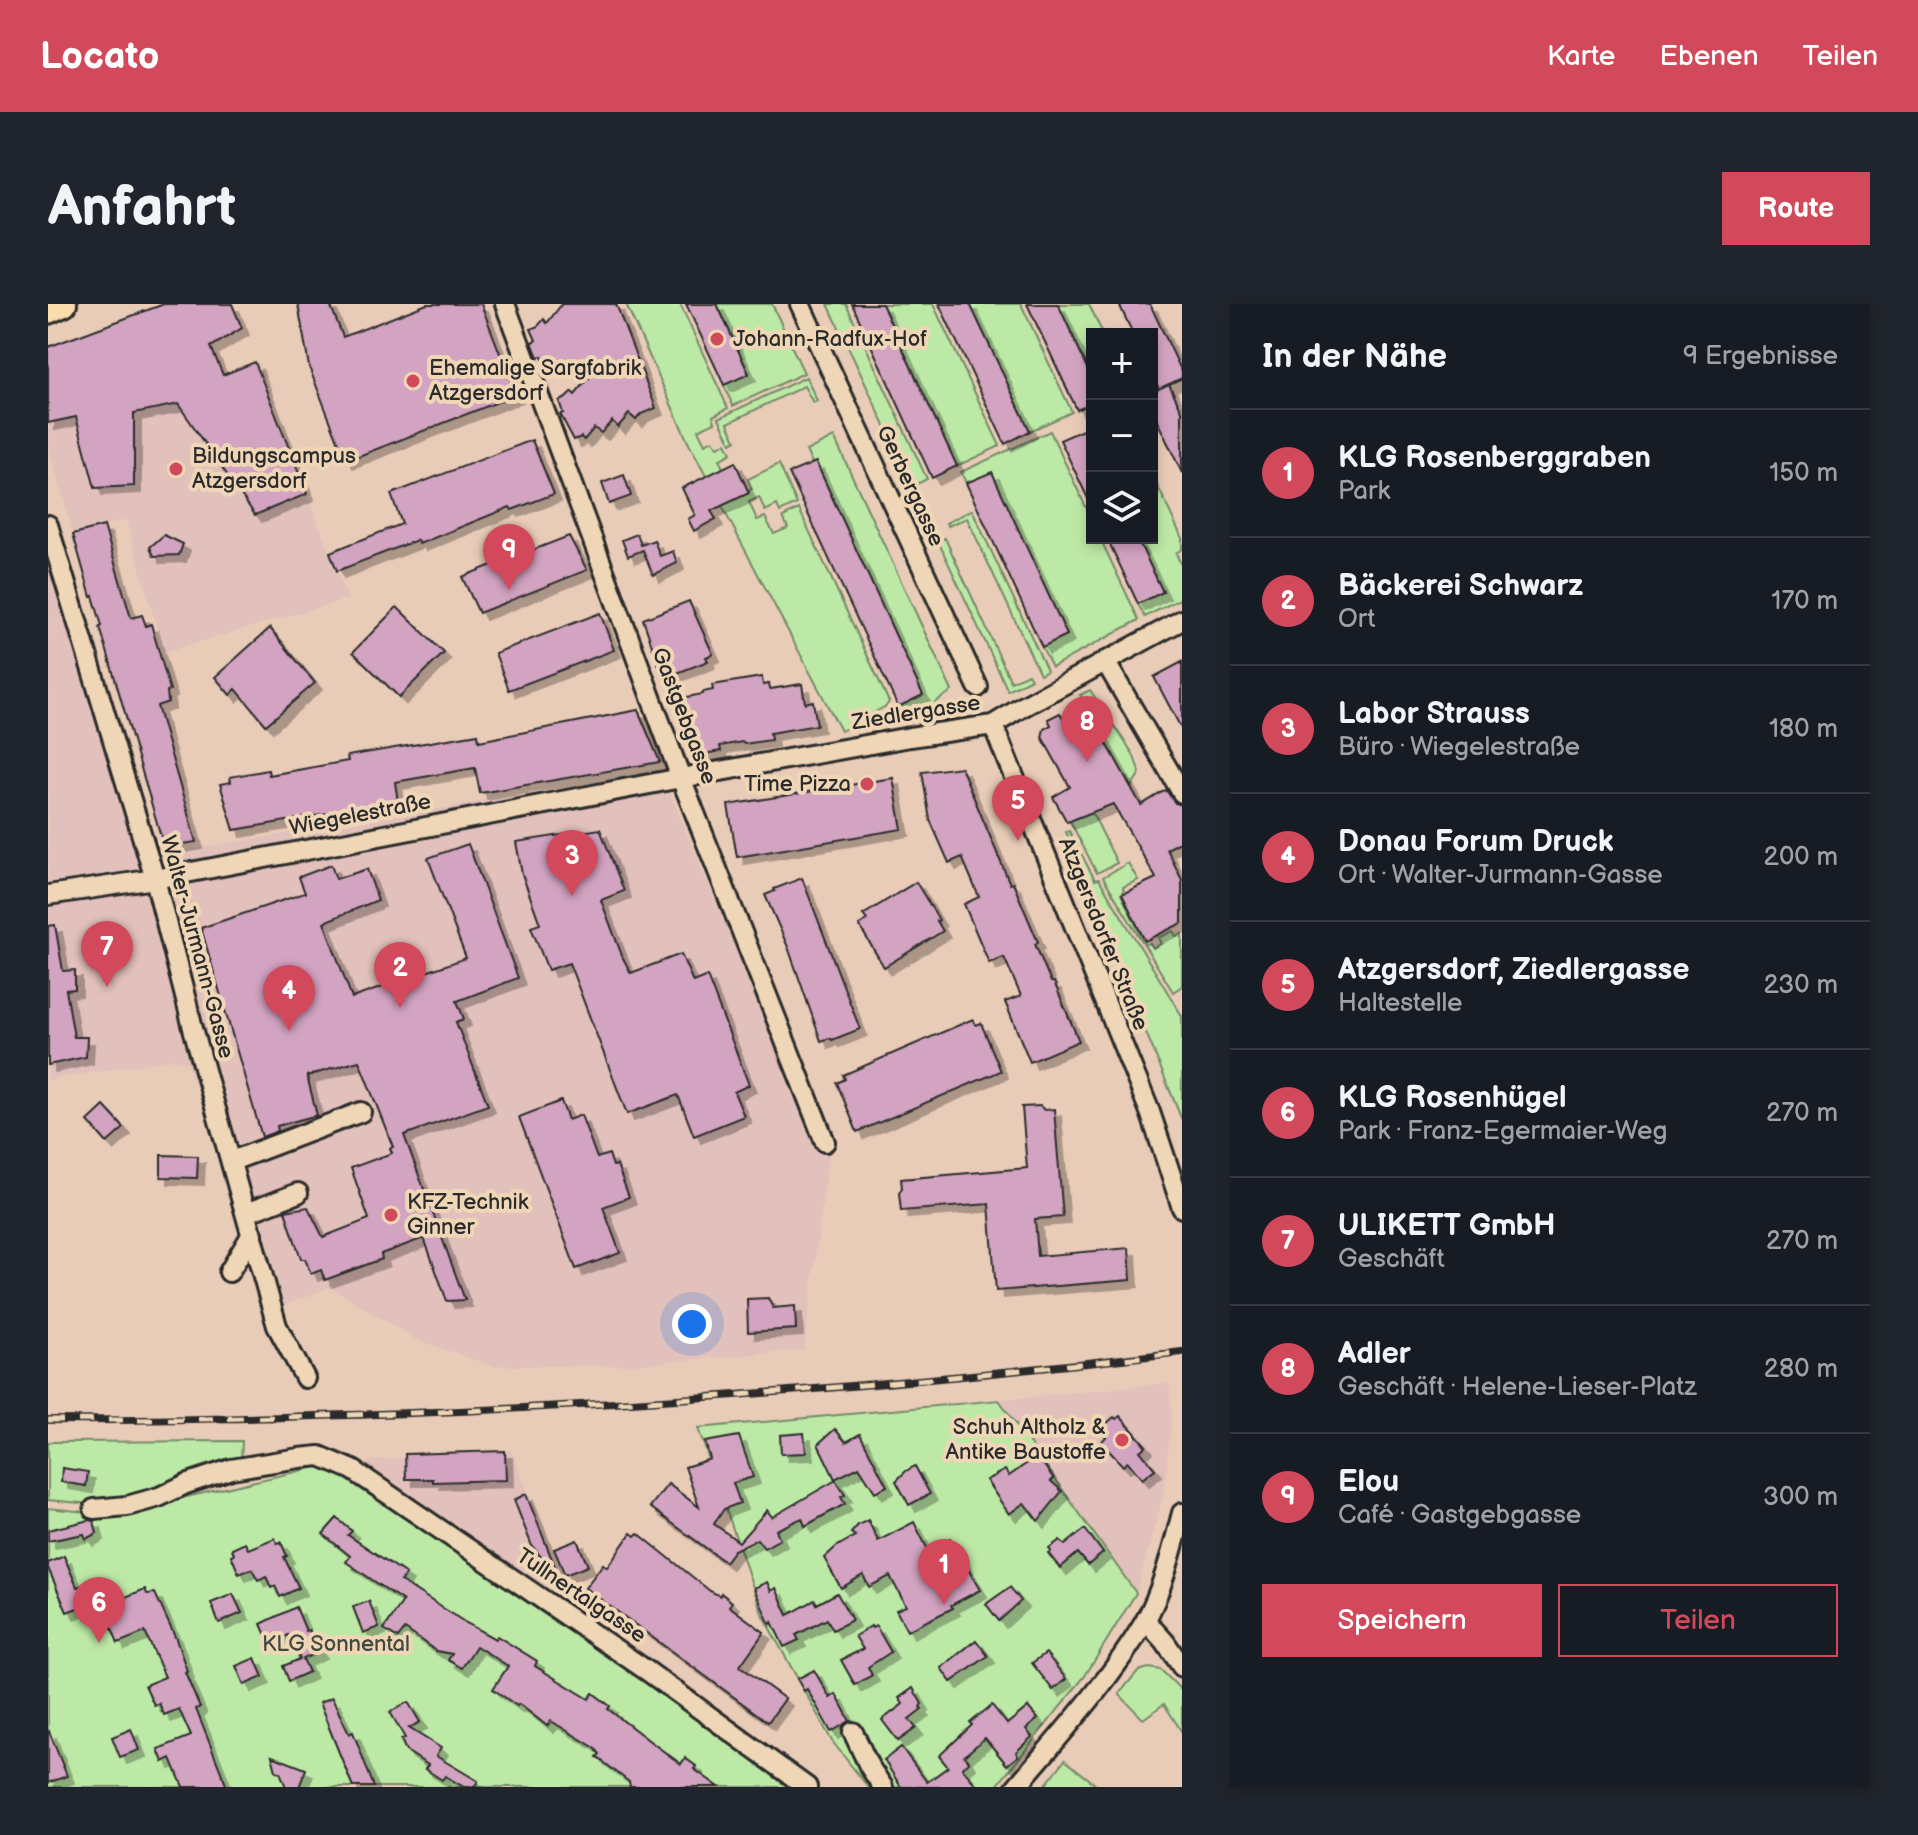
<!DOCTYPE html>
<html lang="de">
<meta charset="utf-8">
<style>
body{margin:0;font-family:"Balsamiq Sans",sans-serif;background:#20242c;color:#f1f3f6}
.controls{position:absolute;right:24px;top:24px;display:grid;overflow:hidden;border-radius:0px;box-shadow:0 4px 12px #0003}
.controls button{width:72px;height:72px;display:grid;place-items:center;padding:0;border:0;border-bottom:2px solid #363941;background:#171b24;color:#f1f3f6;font:40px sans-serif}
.you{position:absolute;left:644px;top:1020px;width:28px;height:28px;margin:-20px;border:6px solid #fff;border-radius:50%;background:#1a73e8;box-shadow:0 0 0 12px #1a73e833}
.badge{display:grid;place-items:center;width:52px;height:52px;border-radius:50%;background:#d1495b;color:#fff;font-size:26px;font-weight:700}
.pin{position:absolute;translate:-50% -66px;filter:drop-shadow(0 2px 4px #0008)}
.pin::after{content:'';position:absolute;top:42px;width:28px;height:24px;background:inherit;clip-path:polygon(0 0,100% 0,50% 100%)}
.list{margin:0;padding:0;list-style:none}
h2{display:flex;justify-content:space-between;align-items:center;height:104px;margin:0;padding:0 32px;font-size:34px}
h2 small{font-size:26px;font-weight:400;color:#9ea1a6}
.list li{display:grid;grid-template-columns:52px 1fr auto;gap:24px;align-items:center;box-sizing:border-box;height:128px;padding:0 32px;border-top:2px solid #363941}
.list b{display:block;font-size:30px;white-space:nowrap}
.list p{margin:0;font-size:26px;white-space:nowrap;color:#9ea1a6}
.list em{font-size:26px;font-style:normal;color:#9ea1a6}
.actions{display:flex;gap:16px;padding:24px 32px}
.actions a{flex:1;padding:18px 0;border:2px solid #d1495b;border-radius:0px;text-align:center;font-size:28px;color:#d1495b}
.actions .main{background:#d1495b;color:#fff}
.icon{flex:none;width:44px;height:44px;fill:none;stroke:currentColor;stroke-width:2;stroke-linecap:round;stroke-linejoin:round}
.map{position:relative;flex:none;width:1134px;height:1483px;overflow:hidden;border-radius:0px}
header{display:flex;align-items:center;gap:48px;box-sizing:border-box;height:112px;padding:0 40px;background:#d1495b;color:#fff}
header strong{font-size:38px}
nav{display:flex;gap:44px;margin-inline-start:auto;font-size:28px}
.intro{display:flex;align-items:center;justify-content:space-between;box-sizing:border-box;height:192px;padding:0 48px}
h1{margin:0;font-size:56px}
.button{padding:20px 36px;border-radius:0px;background:#d1495b;color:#fff;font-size:28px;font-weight:700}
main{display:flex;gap:48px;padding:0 48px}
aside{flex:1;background:#171b24;border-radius:0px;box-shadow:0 4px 12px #0003}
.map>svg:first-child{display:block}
.built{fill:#e2c0bb}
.green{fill:#bde9a6;stroke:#748a68;stroke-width:2}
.building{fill:#d3a3c2;stroke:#2b2b2b;stroke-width:2;filter:url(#shadow)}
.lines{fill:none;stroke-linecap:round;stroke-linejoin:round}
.minor-casing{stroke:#2b2b2b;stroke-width:24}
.major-casing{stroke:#2b2b2b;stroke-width:30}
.minor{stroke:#eed6b6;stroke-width:18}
.major{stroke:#fbddab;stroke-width:24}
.rail-casing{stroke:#2b2b2b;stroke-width:8}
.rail{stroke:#eed6b6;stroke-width:5;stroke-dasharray:15;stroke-linecap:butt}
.poi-dot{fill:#d1495b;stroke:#eed6b6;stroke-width:3}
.labels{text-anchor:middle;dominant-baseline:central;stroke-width:8;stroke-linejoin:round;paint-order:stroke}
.poi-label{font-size:22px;fill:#2b2b2b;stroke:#eed6b6;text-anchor:start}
.street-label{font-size:22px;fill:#2b2b2b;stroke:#eed6b6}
.park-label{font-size:22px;fill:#41483d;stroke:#eed6b6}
</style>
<header>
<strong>Locato</strong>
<nav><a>Karte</a><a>Ebenen</a><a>Teilen</a></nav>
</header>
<div class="intro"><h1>Anfahrt</h1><a class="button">Route</a></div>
<main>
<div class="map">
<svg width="1134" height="1483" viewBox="0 0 1134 1483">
<defs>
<filter id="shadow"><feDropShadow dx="7" dy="7" stdDeviation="0" flood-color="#0004"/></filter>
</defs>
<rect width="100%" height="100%" fill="#e9ccb8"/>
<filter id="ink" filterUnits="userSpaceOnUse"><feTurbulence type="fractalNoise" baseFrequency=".0125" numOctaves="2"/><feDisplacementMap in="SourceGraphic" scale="16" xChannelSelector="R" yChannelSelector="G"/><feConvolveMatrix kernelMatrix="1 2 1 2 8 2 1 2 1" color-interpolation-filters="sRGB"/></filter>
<g filter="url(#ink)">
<g class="built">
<polygon points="116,0 184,0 194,24 164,44 175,71 207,58 300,295 116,348 78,216 25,230 0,141 0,43"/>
<polygon points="0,203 103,552 613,468 774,849 781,847 756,1046 565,1062 444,1062 369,1036 282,983 231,1004 139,758 126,755 0,776"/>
<polygon points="1121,1079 1124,1110 1116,1189 1088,1289 951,1096"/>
<polygon points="463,1146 513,1270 496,1282 321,1165 320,1157"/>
</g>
<g class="green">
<polygon points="578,0 632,0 680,104 665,112 667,118 650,126 657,140 665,136 670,143 678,139 683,149 671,156 675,164 700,187 704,185 700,175 731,160 749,200 732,208 729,201 717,207 711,193 701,198 709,216 717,213 726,230 740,224 735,213 751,205 841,398 838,402 793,427 640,138"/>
<polygon points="669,0 724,0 756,69 685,102 676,81 701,69"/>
<polygon points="780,0 798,0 879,175 865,182"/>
<polygon points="834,0 885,0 952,142 909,162"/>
<polygon points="922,0 973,0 1024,108 982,127"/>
<polygon points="1010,0 1041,0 1055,30 1044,30 1044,73"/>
<polygon points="758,73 769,97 765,99 756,82 680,119 688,136 683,139 671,114"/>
<polygon points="1002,127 1044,216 1044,234 1052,234 1091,316 1004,363 994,343 1019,331 944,169 918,179 913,168"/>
<polygon points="786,133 904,387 887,398 892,407 910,399 911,408 858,417 850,403 875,391 768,158 764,159 758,147"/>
<polygon points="1104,170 1134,234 1134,245 1128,249 1134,263 1134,294 1097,313 1090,300 1115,288 1089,234 1104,234"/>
<polygon points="924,206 999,366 992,370 919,214 900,222 898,219"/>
<polygon points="897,234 963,378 980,370 983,375 960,387 890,237"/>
<polygon points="1042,386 1085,450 1092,469 1083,483 1032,391"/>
<polygon points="1044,508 1069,559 1049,569 1022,517"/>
<polygon points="1021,527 1047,576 1051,575 1134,712 1134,816 1049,609 1056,606 1055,603 1048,606 1041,582 1018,528"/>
<polygon points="1080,559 1090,576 1075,583 1076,588 1073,590 1097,640 1102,639 1105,644 1113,640 1110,634 1125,627 1128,632 1134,630 1134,682 1125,688 1055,573"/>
<polygon points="951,1096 1088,1289 1037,1372 948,1483 820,1483 784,1437 715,1312 650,1124"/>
<polygon points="194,1137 193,1158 55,1201 0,1196 0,1138"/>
<polygon points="277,1161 589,1369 744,1483 0,1483 0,1204 48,1209 52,1213"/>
<polygon points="1101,1364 1113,1366 1134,1387 1134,1428 1116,1400 1095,1415 1071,1390 1090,1367"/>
<polygon points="1017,1456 1051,1483 996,1483"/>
</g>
<g class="building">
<polygon points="116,0 184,0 194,24 163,43 175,71 207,58 259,190 207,211 130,100 86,109 86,182 47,184 28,113 0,119 0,43"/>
<polygon points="250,0 282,0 295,33 379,0 433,0 468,91 298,157 261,63"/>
<polygon points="514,0 568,0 608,104 593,110 588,116 581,110 570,123 564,117 553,129 546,124 536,136 533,133 526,136 512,110 515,109 511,97 518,94 524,88 527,91 550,63 514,57 514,62 505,60 498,63 494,52 490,53 484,38 488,36 483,25 490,22 496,15 499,19"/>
<polygon points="638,0 669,0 701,70 676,81"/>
<polygon points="804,0 834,0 909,162 884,174"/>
<polygon points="891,0 922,0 982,127 957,140"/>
<polygon points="979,0 1010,0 1044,73 1044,99 1029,106"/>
<polygon points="1071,0 1102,0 1134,68 1134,74 1111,85 1104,70 1104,30 1085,30"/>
<polygon points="1121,80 1134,107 1134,169 1104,106 1104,88"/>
<polygon points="1037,125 1044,140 1044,203 1012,136"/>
<polygon points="484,136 506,190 464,206 462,203 371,240 369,236 289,267 282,248 354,220 343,190"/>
<polygon points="687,158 701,189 663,207 668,215 646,227 640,215 647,211 634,184"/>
<polygon points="768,158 875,391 850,403 741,169"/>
<polygon points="944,168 1019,331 994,343 918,179"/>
<polygon points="576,171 583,192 561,200 554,179"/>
<polygon points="56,222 83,314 94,311 98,322 103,320 122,386 119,387 120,398 109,402 148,538 116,543 52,323 54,322 45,292 43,293 25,230"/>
<polygon points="589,230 593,241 606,236 612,252 625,247 629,259 605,271 595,246 580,252 574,236"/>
<polygon points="116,231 135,240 131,251 106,252 102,243"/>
<polygon points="521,232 539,266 431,309 414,273 451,258 454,265 484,253 482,247"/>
<polygon points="1059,234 1089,234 1115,288 1090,300"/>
<polygon points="641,297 665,350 658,353 660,357 619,373 617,369 614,371 595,315"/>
<polygon points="349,303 396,349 351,393 305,348"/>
<polygon points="552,309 566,346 461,386 447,349"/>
<polygon points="222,324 267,379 218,421 188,385 182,391 167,373"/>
<polygon points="1134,358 1134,426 1106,373"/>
<polygon points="714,373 715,381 721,380 722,385 754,380 757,399 765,397 769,421 722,429 723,436 696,440 694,438 672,442 673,447 644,452 642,439 637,435 633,394 655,390 655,388 665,386 664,381"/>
<polygon points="1038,402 1093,501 1118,486 1127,499 1134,501 1134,537 1119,545 1134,576 1134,619 1097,637 1074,590 1108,574 1065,500 1019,518 1005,493 1022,483 994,433 996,425 1003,421 1000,415 1012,409 1015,414"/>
<polygon points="590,406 612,458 432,489 427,464 347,478 350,498 186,526 172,480 183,478 182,473 220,466 221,471 300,457 299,452 430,430 431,437"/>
<polygon points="913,463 962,580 965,579 990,638 987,640 1003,678 1006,678 1031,737 982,758 957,698 973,692 956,653 941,659 916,600 931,593 914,553 901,559 882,516 874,468"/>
<polygon points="845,474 854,525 689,553 680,501"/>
<polygon points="552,525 576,587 553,596 575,654 583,669 633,650 645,678 659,672 701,781 686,788 696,812 646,832 630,791 579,810 521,659 500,666 483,623 492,620 474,570 468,538"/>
<polygon points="420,540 470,674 409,697 416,715 408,718 440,801 356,831 417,996 399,997 376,934 333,950 334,955 277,976 273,966 263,970 257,955 253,955 237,907 260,903 275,933 321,915 303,864 344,849 342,844 345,843 311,757 259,772 269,811 229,822 230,827 214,833 153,624 257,589 251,573 283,561 288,575 319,565 330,596 276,618 304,694 418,654 380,554"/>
<polygon points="754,574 812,725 784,736 782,734 773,737 740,643 717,591 727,587 726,585"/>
<polygon points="868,578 891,616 889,617 895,627 836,663 811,621 819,616 815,611"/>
<polygon points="7,621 15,667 27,666 27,685 18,686 26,733 39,733 38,753 0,761 0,622"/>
<polygon points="925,715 928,721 933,719 953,767 809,828 789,779 797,775 795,771"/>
<polygon points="513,797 520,816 533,811 549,854 561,850 565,862 569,861 581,893 555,903 572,949 528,965 471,813"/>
<polygon points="56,802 76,824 59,839 40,817"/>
<polygon points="992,802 996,806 1006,805 1015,913 987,915 990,952 1081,944 1083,976 948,987 941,900 853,907 851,889 854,884 853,875 979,864 974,803"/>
<polygon points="113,851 150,852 149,874 113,873"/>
<polygon points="720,994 725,1004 747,1002 748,1025 700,1028 699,995"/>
<polygon points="1072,1112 1098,1142 1092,1147 1107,1165 1094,1175 1080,1158 1075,1162 1053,1138 1058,1133 1052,1125 1066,1113 1068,1115"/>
<polygon points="787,1125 798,1138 812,1130 839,1182 827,1188 811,1163 787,1175 770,1140"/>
<polygon points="756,1129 758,1149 733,1150 732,1131"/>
<polygon points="691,1132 705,1173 685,1179 692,1199 676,1205 666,1220 691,1238 719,1206 724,1213 788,1176 797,1191 793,1193 797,1200 757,1222 754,1214 728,1226 732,1235 716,1244 709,1235 686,1246 677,1258 602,1203 620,1180 651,1203 637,1163 662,1155 657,1138"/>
<polygon points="457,1147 458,1176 385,1178 385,1175 358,1175 357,1150"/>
<polygon points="989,1152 1006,1175 1003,1177 1014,1187 990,1217 976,1199 961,1210 938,1176 957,1166 961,1172"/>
<polygon points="867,1162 882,1190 861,1201 848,1177 858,1167"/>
<polygon points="14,1164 40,1168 38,1182 13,1178"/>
<polygon points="478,1190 509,1268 506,1269 484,1242 466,1196"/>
<polygon points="289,1214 304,1227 300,1231 358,1270 353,1277 418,1319 447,1335 449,1332 489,1357 487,1362 541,1395 545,1389 562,1402 560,1405 603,1438 633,1460 637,1454 648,1462 646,1465 671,1483 582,1483 581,1478 549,1453 552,1450 547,1444 503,1417 499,1422 471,1400 469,1402 445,1385 460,1362 428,1342 414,1364 400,1356 404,1350 388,1347 357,1325 350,1334 336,1325 355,1297 298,1258 302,1252 275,1230"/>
<polygon points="41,1216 46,1217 49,1229 38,1235 36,1230 0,1237 0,1226"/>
<polygon points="820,1216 830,1237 866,1218 880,1246 902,1234 932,1286 903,1301 905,1304 859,1327 848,1306 858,1302 842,1272 821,1283 815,1271 793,1284 776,1254 788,1243 807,1232 803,1229 810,1221"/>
<polygon points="1037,1225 1055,1249 1040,1261 1030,1249 1012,1264 1000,1249 1003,1247 1001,1244 1012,1236 1017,1241"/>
<polygon points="583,1229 587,1232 590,1229 662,1287 672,1292 673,1289 684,1298 681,1302 716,1328 692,1362 737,1395 720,1418 537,1284 555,1260 559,1263"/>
<polygon points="227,1234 229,1239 233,1238 239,1252 236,1253 251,1284 232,1293 227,1282 223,1284 218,1272 210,1276 204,1265 191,1270 183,1251 186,1250 184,1245 197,1239 200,1245"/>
<polygon points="529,1236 540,1262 517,1271 506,1245"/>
<polygon points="16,1252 29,1283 36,1281 43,1299 19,1308 0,1264 0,1259"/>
<polygon points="719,1278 723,1287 728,1284 740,1311 767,1296 769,1300 789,1289 804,1316 785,1326 779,1315 748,1331 751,1336 736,1343 724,1318 722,1321 706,1284"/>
<polygon points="962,1283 973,1297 951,1317 938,1300"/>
<polygon points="97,1285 99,1290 107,1289 128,1335 139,1367 137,1368 152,1403 148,1405 179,1483 135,1483 123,1454 115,1458 110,1445 143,1432 131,1405 116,1411 111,1399 106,1401 97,1381 117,1373 97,1328 70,1339 58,1309 72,1303 70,1296"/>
<polygon points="185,1290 194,1309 171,1319 163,1299"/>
<polygon points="321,1297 331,1323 315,1329 305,1303"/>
<polygon points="248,1303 258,1327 261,1326 264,1331 271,1348 255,1355 261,1368 241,1377 235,1362 252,1355 241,1331 229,1336 228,1333 220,1336 213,1320"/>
<polygon points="823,1322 824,1324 828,1322 843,1348 820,1363 824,1371 807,1381 793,1356 815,1345 807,1332"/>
<polygon points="928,1336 940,1352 903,1378 893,1364"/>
<polygon points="998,1349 1018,1375 1005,1386 984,1359"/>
<polygon points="207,1354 215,1373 196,1381 188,1362"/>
<polygon points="766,1366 782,1394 788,1390 802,1417 783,1428 759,1385 756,1387 749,1375"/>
<polygon points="865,1384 874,1400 872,1403 874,1405 861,1415 868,1424 850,1437 834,1416 855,1400 851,1394"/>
<polygon points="284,1394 301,1430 305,1428 326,1483 305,1483 271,1399"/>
<polygon points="360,1398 372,1418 361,1424 393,1444 388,1452 430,1477 426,1483 416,1483 397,1472 394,1476 377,1465 380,1461 358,1447 353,1436 357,1434 342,1408"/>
<polygon points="944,1401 959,1420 980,1403 990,1415 978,1425 984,1433 968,1448 970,1452 959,1461 937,1434 916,1452 921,1458 914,1464 930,1483 853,1483 836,1456 853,1443 879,1478 900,1463 891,1452 924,1421 922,1419"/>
<polygon points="83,1425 91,1446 72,1453 64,1433"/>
<polygon points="1,1427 19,1472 0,1479 0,1428"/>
<polygon points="224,1452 258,1465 251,1483 238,1483 232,1468 228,1467"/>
</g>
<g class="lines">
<defs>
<g id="minor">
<polyline points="457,0 633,474 777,838"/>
<polyline points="752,0 930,383"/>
<polyline points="0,221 107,575 145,724 229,1022 257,1074"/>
<polyline points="1057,357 1134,489"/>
<polyline points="945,421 1102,808 1134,904"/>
<polyline points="0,591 107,575 633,474 862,433 945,421 976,402 1134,316"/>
<polyline points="184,857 313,808"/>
<polyline points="198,909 250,889"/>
<polyline points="181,968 204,930"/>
<polyline points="46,1205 79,1202 111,1193 138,1180 183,1165 251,1154 272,1152 305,1166 598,1366 759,1483"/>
<polyline points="1098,1317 1117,1338 1134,1363"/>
<polyline points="805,1428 821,1462 835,1483"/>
<path d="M968 1483C1012 1431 1061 1378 1096 1319 1114 1288 1125 1244 1134 1209"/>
</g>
<polyline id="major" points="0,7 16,0"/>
</defs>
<use href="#minor" class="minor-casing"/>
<use href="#major" class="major-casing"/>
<use href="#minor" class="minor"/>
<use href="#major" class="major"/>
<defs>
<path id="rail" d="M0 1116C121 1117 242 1113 363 1109 621 1099 878 1079 1134 1048"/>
</defs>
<use href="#rail" class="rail-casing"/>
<use href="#rail" class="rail"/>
</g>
</g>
<g class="poi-dot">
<circle cx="669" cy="35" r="8"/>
<circle cx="365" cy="77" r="8"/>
<circle cx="128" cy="165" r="8"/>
<circle cx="819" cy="480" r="8"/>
<circle cx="343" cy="911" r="8"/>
<circle cx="1074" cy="1136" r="8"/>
</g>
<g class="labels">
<g class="poi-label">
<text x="685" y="35">Johann-Radfux-Hof</text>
<text x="381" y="64">Ehemalige Sargfabrik<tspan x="381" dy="25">Atzgersdorf</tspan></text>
<text x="144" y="152">Bildungscampus<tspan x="144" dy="25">Atzgersdorf</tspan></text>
<text x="803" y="480" text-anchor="end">Time Pizza</text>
<text x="359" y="898">KFZ-Technik<tspan x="359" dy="25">Ginner</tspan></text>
<text x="1058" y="1123" text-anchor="end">Schuh Altholz &amp;<tspan x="1058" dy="25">Antike Baustoffe</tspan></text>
</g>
<g class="street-label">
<text transform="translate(862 182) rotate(65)">Gerbergasse</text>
<text transform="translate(868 409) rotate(-9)">Ziedlergasse</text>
<text transform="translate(636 412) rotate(69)">Gastgebgasse</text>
<text transform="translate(312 511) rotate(-11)">Wiegelestraße</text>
<text transform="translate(1055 630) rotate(68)">Atzgersdorfer Straße</text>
<text transform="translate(149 643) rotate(75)">Walter-Jurmann-Gasse</text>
<text transform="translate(533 1292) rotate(34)">Tullnertalgasse</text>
</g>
<g class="park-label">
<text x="288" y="1340">KLG Sonnental</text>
</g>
</g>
</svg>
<div class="controls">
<button>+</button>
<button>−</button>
<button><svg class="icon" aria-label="layers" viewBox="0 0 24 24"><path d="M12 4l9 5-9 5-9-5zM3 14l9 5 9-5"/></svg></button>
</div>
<div class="you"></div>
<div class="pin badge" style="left:896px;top:1301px">1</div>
<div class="pin badge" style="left:352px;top:704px">2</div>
<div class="pin badge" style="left:524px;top:592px">3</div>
<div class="pin badge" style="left:241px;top:727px">4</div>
<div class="pin badge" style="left:970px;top:537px">5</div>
<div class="pin badge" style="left:51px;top:1339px">6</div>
<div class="pin badge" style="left:59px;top:683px">7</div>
<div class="pin badge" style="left:1039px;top:458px">8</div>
<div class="pin badge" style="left:461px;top:286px">9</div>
</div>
<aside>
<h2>In der Nähe<small>9 Ergebnisse</small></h2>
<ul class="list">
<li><span class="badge">1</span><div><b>KLG Rosenberggraben</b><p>Park</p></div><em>150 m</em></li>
<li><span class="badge">2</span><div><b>Bäckerei Schwarz</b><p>Ort</p></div><em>170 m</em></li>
<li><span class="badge">3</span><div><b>Labor Strauss</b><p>Büro · Wiegelestraße</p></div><em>180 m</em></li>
<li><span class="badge">4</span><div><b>Donau Forum Druck</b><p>Ort · Walter-Jurmann-Gasse</p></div><em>200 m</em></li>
<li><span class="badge">5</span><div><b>Atzgersdorf, Ziedlergasse</b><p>Haltestelle</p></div><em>230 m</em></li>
<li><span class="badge">6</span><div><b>KLG Rosenhügel</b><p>Park · Franz-Egermaier-Weg</p></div><em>270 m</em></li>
<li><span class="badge">7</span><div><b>ULIKETT GmbH</b><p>Geschäft</p></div><em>270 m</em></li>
<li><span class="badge">8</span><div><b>Adler</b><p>Geschäft · Helene-Lieser-Platz</p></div><em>280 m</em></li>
<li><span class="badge">9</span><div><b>Elou</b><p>Café · Gastgebgasse</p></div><em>300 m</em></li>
</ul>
<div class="actions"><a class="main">Speichern</a><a>Teilen</a></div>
</aside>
</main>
